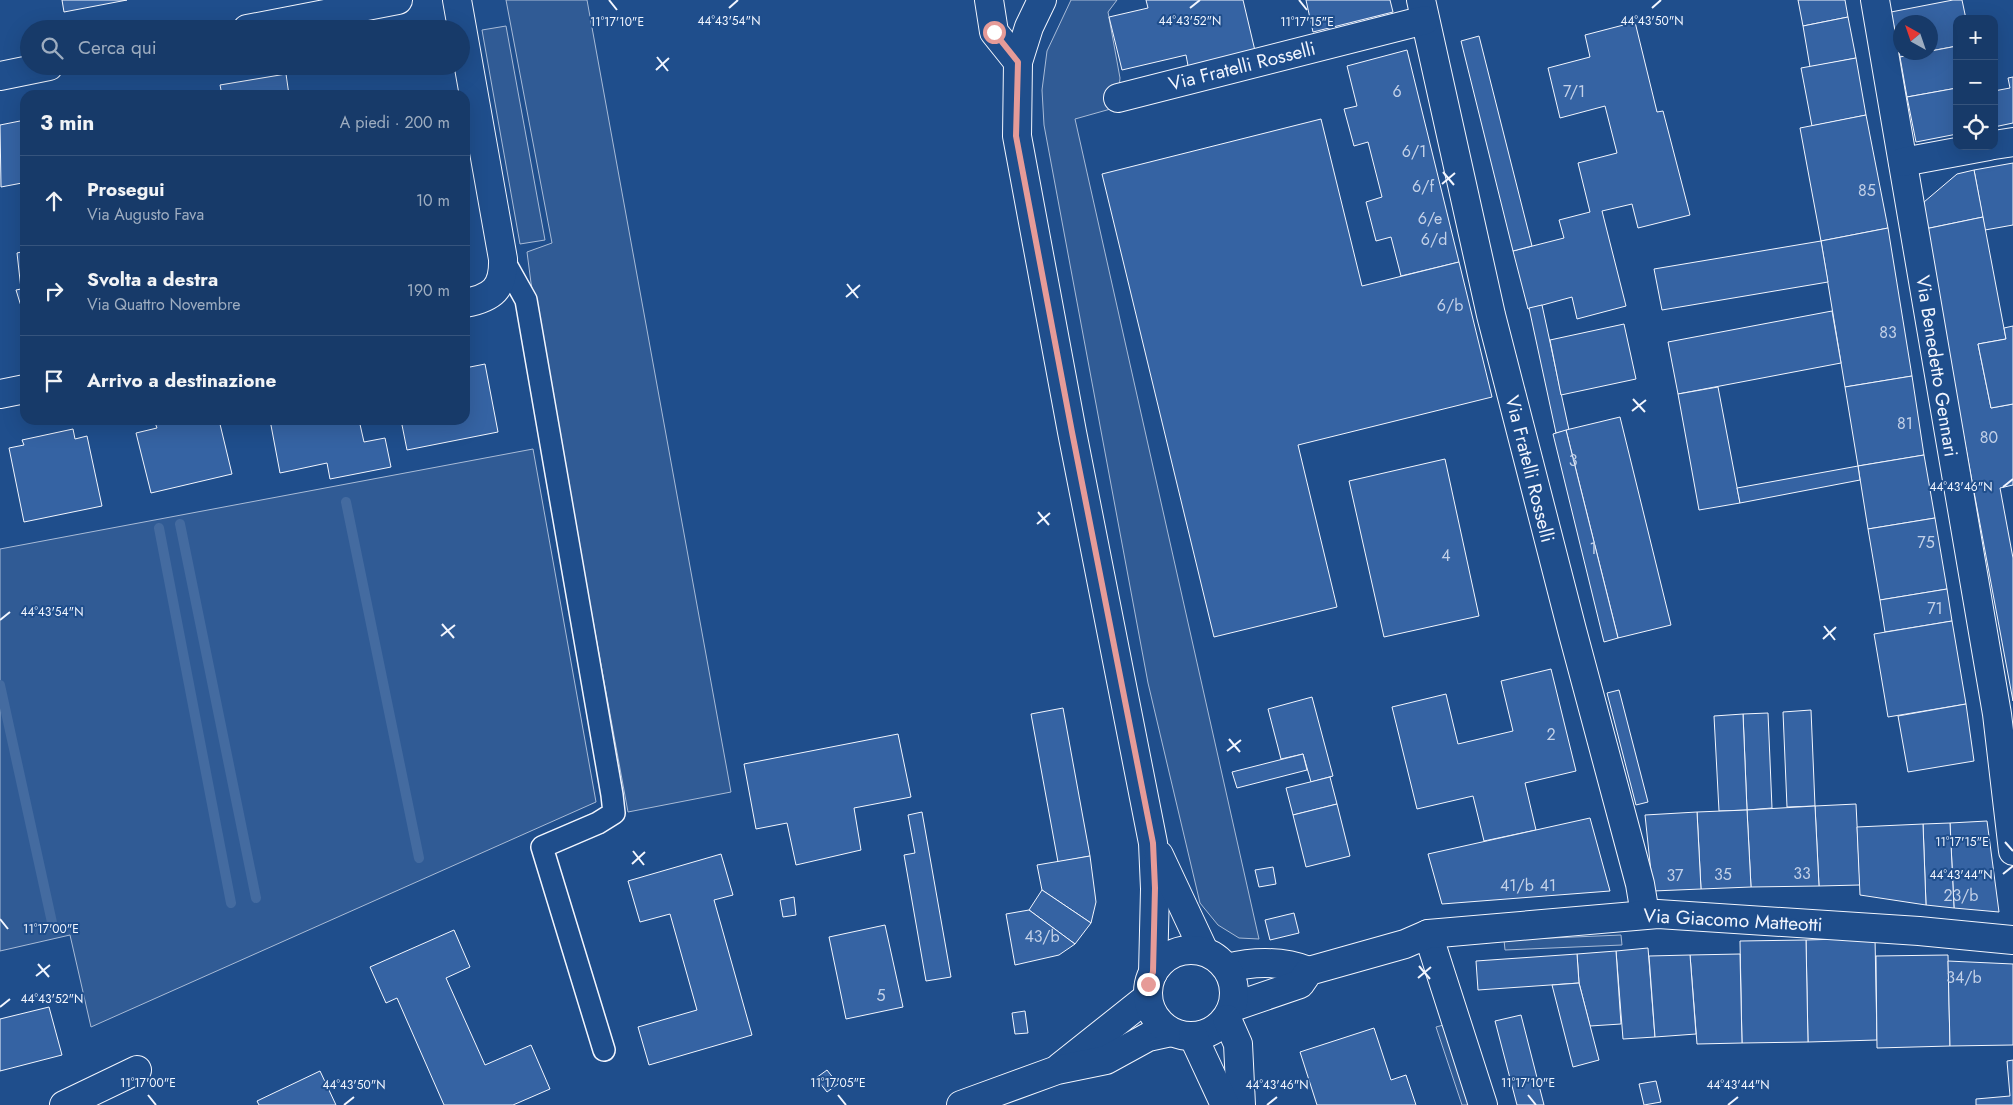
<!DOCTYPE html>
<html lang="it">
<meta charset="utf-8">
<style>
body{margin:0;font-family:Jost,sans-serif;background:#20416f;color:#f1f3f6}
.controls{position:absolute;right:15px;top:15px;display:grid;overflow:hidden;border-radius:10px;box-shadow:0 5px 20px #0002}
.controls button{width:45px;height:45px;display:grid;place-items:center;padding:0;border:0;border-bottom:1px solid #36547d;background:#173a69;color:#f1f3f6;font:25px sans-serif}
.compass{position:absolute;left:1893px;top:15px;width:45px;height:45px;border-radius:50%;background:#173a69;box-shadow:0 5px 20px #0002;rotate:320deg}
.stop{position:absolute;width:15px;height:15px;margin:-11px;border:4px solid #e69b98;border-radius:50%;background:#fff}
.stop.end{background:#e69b98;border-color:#fff;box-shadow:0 1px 5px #0008}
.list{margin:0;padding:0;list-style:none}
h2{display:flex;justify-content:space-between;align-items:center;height:65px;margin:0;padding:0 20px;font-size:21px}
h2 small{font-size:16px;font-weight:400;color:#9eadc0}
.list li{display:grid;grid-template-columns:32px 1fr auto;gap:15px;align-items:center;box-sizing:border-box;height:90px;padding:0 20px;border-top:1px solid #36547d}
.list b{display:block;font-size:19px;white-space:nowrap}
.list p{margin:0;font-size:16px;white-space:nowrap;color:#9eadc0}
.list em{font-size:16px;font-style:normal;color:#9eadc0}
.icon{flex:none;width:28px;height:28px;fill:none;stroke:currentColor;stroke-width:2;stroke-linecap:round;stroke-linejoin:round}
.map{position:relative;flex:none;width:2013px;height:1105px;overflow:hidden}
.search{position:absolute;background:#173a69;box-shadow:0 5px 20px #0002;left:20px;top:20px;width:450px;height:55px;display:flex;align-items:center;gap:12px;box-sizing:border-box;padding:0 18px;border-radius:28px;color:#9eadc0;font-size:19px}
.panel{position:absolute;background:#173a69;box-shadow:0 5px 20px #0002;left:20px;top:90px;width:450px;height:335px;border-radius:15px}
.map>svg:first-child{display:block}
.built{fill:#305b95;stroke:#a8bbd7}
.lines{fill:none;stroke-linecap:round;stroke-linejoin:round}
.stream{stroke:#446ba0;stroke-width:10}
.building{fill:#3563a3;stroke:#f2f6ff}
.pedestrian-casing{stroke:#f2f6ff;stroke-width:24}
.minor-casing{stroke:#f2f6ff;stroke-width:30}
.tertiary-casing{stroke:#f2f6ff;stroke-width:30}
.secondary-casing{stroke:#f2f6ff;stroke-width:30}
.pedestrian{stroke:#1f4e8c;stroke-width:21}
.minor{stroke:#1f4e8c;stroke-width:28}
.tertiary{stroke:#1f4e8c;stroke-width:28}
.secondary{stroke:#1f4e8c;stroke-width:28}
.route{stroke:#e69b98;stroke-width:6}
.ticks{fill:none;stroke:#f2f6ff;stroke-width:2}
.labels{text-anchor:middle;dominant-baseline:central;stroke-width:4;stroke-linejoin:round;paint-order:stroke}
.number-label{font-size:16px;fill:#c3d1e8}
.street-label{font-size:19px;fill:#f2f6ff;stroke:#1f4e8c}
.ticks-label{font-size:12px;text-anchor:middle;fill:#f2f6ff;stroke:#1f4e8c;stroke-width:4;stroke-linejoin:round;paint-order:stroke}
</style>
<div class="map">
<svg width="2013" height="1105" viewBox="0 0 2013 1105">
<rect width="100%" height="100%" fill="#1f4e8c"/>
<g class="built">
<polygon points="506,0 587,0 731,792 628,812 531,283 527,252 552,243"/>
<polygon points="1071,0 1117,0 1108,12 1120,78 1118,98 1114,108 1075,119 1259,939 1239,938 1218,925 1200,903 1148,683 1044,125 1042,90 1047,51"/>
<polygon points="506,26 545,240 520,244 482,30"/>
<polygon points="533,449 596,802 91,1027 70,935 0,951 0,549"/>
<polygon points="1621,935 1622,945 1505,950 1504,940"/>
<polygon points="1447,1024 1473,1105 1462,1105 1436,1027"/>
</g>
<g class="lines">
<g class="stream">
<polyline points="346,502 419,858"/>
<polyline points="180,524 256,898"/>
<polyline points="159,528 231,903"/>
<polyline points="0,685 53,927"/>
</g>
</g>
<g class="building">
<polygon points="62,0 127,0 64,12"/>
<polygon points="1146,0 1243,0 1256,55 1189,71 1186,55 1122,70 1109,17 1148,8"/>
<polygon points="1306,0 1390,0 1393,12 1313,32"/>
<polygon points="1798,0 1845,0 1848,17 1803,26"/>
<polygon points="1953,0 1962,0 1966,19 1957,19 1957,46 1930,51 1930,22 1900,22 1900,52 1922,52 1900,57 1891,12"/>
<polygon points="1848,17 1856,58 1810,67 1803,26"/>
<polygon points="1635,22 1657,112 1663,111 1690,215 1638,228 1632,204 1602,211 1626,306 1577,319 1572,297 1528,309 1513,251 1564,238 1559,220 1590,212 1578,163 1617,153 1605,106 1560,118 1548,68 1590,57 1585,35"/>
<polygon points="1479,36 1532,246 1513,251 1461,41"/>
<polygon points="1957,46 1957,88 1907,97 1900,57"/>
<polygon points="1407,50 1459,262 1401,276 1391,237 1376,241 1366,202 1382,197 1368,142 1354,146 1344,109 1357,106 1347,66"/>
<polygon points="1856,58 1866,115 1812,126 1801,68"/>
<polygon points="286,74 289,95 222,95 220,85"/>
<polygon points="2013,77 2013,123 1994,127 1994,91 2010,88 2008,78"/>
<polygon points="1957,88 1957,134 1916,142 1907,97"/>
<polygon points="1866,115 1888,228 1821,241 1800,128"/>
<polygon points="1321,119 1362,286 1459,262 1492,397 1298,445 1337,607 1214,637 1102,174"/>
<polygon points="25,120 25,177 21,178 22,183 1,187 0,125"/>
<polygon points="2013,163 2013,225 1985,230 1974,170"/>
<polygon points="1974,170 1983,217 1925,229 1924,202 1957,174"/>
<polygon points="1983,217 2006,339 1978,344 1991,408 2013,404 2013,485 2000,488 2013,558 2013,701 1925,229"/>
<polygon points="1888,228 1912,376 1845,387 1821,241"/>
<polygon points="1821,241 1828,282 1662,310 1654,269"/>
<polygon points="25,251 25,319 16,290 21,289 17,253"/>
<polygon points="1542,305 1569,430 1556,433 1529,308"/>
<polygon points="1832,311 1841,363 1678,394 1668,342"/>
<polygon points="1624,324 1636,379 1561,395 1550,340"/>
<polygon points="2013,326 2013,404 1991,408 1978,344 2006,339 2004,328"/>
<polygon points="485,364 498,432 407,450 401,420 465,420 465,368"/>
<polygon points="1912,376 1924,455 1858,466 1845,387"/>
<polygon points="1718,387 1740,503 1699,510 1678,394"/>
<polygon points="1620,417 1671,625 1618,638 1566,430"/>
<polygon points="154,420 219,420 232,474 151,493 136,433 157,428"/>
<polygon points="270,420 359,420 364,442 385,438 391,467 330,479 327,463 280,473"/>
<polygon points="73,429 75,439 87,436 102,506 24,522 9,448 24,445 22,440"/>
<polygon points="1566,430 1618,638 1604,642 1553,434"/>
<polygon points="1924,455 1935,518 1868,529 1858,466"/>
<polygon points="1445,459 1479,616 1384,637 1349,481"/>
<polygon points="1858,466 1860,480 1740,503 1737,488"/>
<polygon points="1935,518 1947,589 1880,600 1868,529"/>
<polygon points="1947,589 1952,621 1885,632 1880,600"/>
<polygon points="1952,621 1966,704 1888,717 1874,634"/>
<polygon points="1551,669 1576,771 1525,783 1536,830 1484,841 1473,796 1417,809 1392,707 1446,694 1458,744 1513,731 1501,681"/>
<polygon points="1619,690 1648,802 1636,805 1607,693"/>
<polygon points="1312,697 1333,776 1311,782 1303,754 1281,759 1268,709"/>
<polygon points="1966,704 1974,761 1908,772 1898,716"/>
<polygon points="1063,708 1090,856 1058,862 1031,714"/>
<polygon points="1811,710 1815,806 1787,807 1783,712"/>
<polygon points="1768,713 1772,808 1747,810 1743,714"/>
<polygon points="1743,714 1747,810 1719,811 1714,716"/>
<polygon points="898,734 911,797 854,808 861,850 796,865 787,823 756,829 744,764"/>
<polygon points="1303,754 1307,770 1237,788 1232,772"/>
<polygon points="1330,777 1337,804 1293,815 1286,788"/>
<polygon points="1337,804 1350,856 1306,867 1293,815"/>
<polygon points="1856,804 1860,885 1819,886 1815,806"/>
<polygon points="1815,806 1819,886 1751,887 1747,810"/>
<polygon points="1747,810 1751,887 1701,889 1697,812"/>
<polygon points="922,812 951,977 926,981 904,855 915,853 908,815"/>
<polygon points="1697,812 1701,889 1653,891 1645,815"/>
<polygon points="1590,818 1610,891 1442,904 1428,854"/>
<polygon points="1987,821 1999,912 1954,908 1950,823"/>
<polygon points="1950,823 1954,908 1926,905 1923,824"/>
<polygon points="1923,824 1926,905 1860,895 1857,827"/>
<polygon points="721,854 733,895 714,900 752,1035 649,1065 638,1027 697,1010 670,914 640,922 628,881"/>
<polygon points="1090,856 1096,902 1091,923 1042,890 1037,865"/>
<polygon points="1273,867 1276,884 1259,887 1255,870"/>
<polygon points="1042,890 1091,923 1075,944 1029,910"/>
<polygon points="794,897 796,915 783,917 780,900"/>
<polygon points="1029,910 1075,944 1059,955 1015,965 1006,914"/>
<polygon points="1294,913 1299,933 1270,940 1265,920"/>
<polygon points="885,925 903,1007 846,1019 829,937"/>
<polygon points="454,930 470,967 446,978 485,1065 531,1045 550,1089 513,1105 444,1105 397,998 386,1003 370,967"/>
<polygon points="1875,938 1877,1040 1808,1042 1806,940"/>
<polygon points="1806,940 1808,1042 1742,1043 1740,941"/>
<polygon points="1648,948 1655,1037 1623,1039 1616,951"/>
<polygon points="1616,951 1621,1024 1590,1026 1579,983 1577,954"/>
<polygon points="1577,954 1579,983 1478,990 1476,961"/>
<polygon points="1740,954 1742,1043 1697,1044 1690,955"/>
<polygon points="1690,955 1696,1034 1655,1037 1649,956"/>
<polygon points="1948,955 1950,1046 1877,1048 1876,956"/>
<polygon points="1948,961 2013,964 2013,1045 1950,1046"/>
<polygon points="1579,983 1599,1060 1573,1067 1552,985"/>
<polygon points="49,1007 62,1055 0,1071 0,1019"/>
<polygon points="1025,1011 1028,1033 1015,1034 1012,1013"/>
<polygon points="1521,1015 1544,1105 1517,1105 1495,1021"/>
<polygon points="1374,1028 1391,1080 1406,1075 1416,1105 1317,1105 1300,1052"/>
<polygon points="2013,1060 2013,1105 1976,1105 1976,1099 2010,1096 2007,1061"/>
<polygon points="827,1070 838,1084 827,1092 816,1078"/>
<polygon points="320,1071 336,1105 259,1105 257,1101"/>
<polygon points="1656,1081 1661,1102 1644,1105 1639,1084"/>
</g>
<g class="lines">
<defs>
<polyline id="pedestrian" points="503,259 526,300 612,795 614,813 598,823 542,847 604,1050"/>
<g id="minor">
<path d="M457 0 503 259C504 289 492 298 465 303"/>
<polyline points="989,0 994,32 1018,62"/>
<polyline points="1421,0 1491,315 1572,630 1640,884 1645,914"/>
<polyline points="1875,0 1997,714 2013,851"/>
<polyline points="247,29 398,0"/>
<polyline points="0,76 49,66"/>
<polyline points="1118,98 1425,20"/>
<polyline points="1994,145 2013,142"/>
<polyline points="1903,162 1989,146"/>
<polyline points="0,394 25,389"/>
<polyline points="1428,934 1483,1105"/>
<path d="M1227 968C1255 961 1283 961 1309 971"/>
<polyline points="1233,1007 1300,984 1309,971 1405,944 1428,934 1658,914 1919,931 2013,940"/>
<polyline points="64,1105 137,1070"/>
</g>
<g id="tertiary">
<polyline points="1060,1067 1148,997"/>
<polyline points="961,1105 1057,1070 1106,1060 1148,1037 1171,1032"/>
</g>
<g id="secondary">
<polyline points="1042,0 1029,27 1018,62 1017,136 1072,432 1153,843 1155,889 1153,973"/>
<polyline points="1159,855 1204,951"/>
<circle cx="1191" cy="993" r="43"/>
<polyline points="1227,1019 1238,1044 1241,1105"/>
<polyline points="1193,1036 1225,1105"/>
</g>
</defs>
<use href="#pedestrian" class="pedestrian-casing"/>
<use href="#minor" class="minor-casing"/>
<use href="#tertiary" class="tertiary-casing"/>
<use href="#secondary" class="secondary-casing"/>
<use href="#pedestrian" class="pedestrian"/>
<use href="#minor" class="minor"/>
<use href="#tertiary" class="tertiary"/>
<use href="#secondary" class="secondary"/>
</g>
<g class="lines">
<polyline class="route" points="994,32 1018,62 1016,136 1072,432 1153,843 1155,888 1153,972 1148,984"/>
</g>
<path class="ticks" d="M609 0 617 10M1299 0 1307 10M729 8 738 0M1190 8 1200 0M1652 8 1661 0M657 57 668 71M656 70 669 58M1443 172 1454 185M1442 184 1455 173M847 284 858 298M846 297 860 285M1633 399 1645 412M1632 411 1646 400M2003 487 2013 479M1038 512 1049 525M1037 524 1050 513M0 620 10 612M442 624 454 638M1824 626 1835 640M441 636 455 625M1823 639 1836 627M1229 739 1240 752M1227 751 1241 740M2005 842 2013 851M633 851 644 865M632 864 645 852M2003 874 2013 866M0 919 8 929M38 964 49 977M1419 966 1430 979M36 976 50 965M1418 978 1431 967M0 1007 10 999M148 1095 156 1105M838 1095 846 1105M1528 1095 1536 1105M344 1105 354 1097M1267 1105 1277 1097M1728 1105 1738 1097"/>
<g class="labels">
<g class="number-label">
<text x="1397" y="91">6</text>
<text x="1574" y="91">7/1</text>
<text x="1414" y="151">6/1</text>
<text x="1423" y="186">6/f</text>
<text x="1867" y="190">85</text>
<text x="1430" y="218">6/e</text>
<text x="1434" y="239">6/d</text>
<text x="1450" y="305">6/b</text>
<text x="1888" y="332">83</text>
<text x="1905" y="423">81</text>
<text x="1989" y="437">80</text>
<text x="1573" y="460">3</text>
<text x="1926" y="542">75</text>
<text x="1593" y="548">1</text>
<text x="1446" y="555">4</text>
<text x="1935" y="608">71</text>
<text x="1551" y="734">2</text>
<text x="1802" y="873">33</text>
<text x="1723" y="874">35</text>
<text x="1675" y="875">37</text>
<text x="1517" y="885">41/b</text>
<text x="1548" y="885">41</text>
<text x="1961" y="895">23/b</text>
<text x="1042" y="936">43/b</text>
<text x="1964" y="977">34/b</text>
<text x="881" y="995">5</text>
</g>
<g class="street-label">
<text transform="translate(1242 66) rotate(-14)">Via Fratelli Rosselli</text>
<text transform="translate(1937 366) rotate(81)">Via Benedetto Gennari</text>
<text transform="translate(1530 469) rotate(76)">Via Fratelli Rosselli</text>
<text transform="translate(1733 920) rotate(3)">Via Giacomo Matteotti</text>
</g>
</g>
<g class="ticks-label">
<text x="729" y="25">44°43'54"N</text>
<text x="1190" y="25">44°43'52"N</text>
<text x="1652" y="25">44°43'50"N</text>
<text x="617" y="26">11°17'10"E</text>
<text x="1307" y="26">11°17'15"E</text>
<text x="1961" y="491">44°43'46"N</text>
<text x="52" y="616">44°43'54"N</text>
<text x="1962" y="846">11°17'15"E</text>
<text x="1961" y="879">44°43'44"N</text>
<text x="51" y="933">11°17'00"E</text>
<text x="52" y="1003">44°43'52"N</text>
<text x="148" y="1087">11°17'00"E</text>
<text x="838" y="1087">11°17'05"E</text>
<text x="1528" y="1087">11°17'10"E</text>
<text x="354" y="1089">44°43'50"N</text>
<text x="1277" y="1089">44°43'46"N</text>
<text x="1738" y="1089">44°43'44"N</text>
</g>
</svg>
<div class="controls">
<button>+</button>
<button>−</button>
<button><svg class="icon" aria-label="locate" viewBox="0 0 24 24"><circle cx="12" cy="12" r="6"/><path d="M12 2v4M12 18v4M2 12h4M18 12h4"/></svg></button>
</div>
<svg class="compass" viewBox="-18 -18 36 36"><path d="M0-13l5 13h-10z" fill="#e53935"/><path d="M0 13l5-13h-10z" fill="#9eadc0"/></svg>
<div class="stop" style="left:994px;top:32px"></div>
<div class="stop end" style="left:1148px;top:984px"></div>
<div class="search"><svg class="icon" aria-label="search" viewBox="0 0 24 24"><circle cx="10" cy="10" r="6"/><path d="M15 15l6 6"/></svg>Cerca qui</div>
<section class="panel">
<h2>3 min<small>A piedi · 200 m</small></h2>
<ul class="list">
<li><svg class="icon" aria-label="ahead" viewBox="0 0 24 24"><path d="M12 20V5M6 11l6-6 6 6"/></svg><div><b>Prosegui</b><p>Via Augusto Fava</p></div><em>10 m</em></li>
<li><svg class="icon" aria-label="right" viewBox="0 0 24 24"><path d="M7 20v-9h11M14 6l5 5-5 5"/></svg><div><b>Svolta a destra</b><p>Via Quattro Novembre</p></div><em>190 m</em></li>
<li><svg class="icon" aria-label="arrive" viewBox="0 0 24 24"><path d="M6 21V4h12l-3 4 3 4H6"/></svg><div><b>Arrivo a destinazione</b></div></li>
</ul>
</section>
</div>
